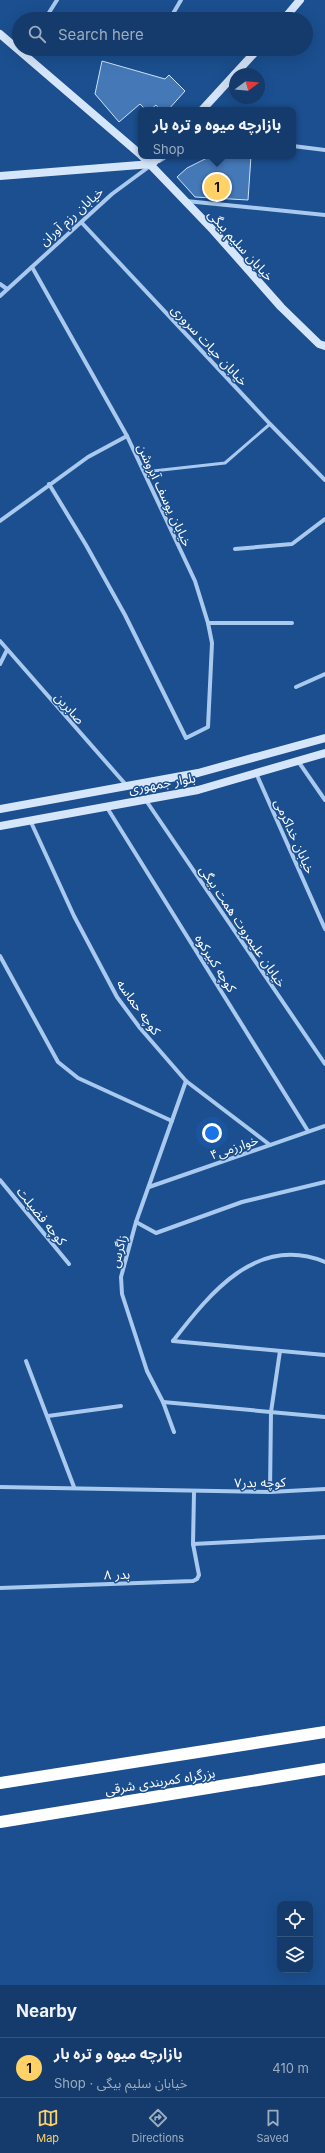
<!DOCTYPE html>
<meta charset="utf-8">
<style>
body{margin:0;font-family:Inter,"Noto Sans Arabic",sans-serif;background:#1d4271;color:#f1f3f6}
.controls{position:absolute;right:12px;bottom:12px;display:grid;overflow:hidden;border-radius:8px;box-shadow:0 4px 16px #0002}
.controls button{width:36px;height:36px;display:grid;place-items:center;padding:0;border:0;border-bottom:1px solid #33557e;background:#143b6b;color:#f1f3f6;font:20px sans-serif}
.compass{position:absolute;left:229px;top:68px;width:36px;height:36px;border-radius:50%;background:#143b6b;box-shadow:0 4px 16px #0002;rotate:74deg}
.you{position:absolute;left:212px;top:1133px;width:14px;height:14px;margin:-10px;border:3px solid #fff;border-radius:50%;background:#1a73e8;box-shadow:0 0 0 6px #1a73e833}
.badge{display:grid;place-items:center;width:26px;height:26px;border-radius:50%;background:#ffd166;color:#111;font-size:13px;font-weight:700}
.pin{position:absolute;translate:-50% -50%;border:2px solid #fff;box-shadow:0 1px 4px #0006}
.popup{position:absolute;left:138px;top:107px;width:158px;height:52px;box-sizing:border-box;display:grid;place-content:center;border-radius:8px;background:#143b6b;filter:drop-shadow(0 1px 3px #0005);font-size:13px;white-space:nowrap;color:#9dadc1}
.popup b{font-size:15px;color:#f1f3f6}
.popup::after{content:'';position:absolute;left:50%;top:100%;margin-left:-8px;border:8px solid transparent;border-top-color:#143b6b}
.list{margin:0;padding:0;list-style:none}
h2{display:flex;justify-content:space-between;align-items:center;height:52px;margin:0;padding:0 16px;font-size:17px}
h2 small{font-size:13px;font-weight:400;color:#9dadc1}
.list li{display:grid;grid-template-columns:26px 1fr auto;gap:12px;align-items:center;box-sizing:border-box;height:60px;padding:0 16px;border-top:1px solid #33557e}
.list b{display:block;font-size:15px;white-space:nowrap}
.list p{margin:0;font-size:13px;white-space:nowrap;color:#9dadc1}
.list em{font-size:13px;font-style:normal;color:#9dadc1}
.icon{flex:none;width:22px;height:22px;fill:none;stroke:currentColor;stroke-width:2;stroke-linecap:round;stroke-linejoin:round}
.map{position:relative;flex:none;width:325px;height:1985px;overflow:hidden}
.search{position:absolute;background:#143b6b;box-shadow:0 4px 16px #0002;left:12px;right:12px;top:12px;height:44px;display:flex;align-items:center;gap:10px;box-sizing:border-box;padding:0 14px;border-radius:22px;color:#9dadc1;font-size:15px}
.sheet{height:112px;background:#143b6b}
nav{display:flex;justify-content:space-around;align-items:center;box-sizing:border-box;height:56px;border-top:1px solid #33557e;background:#143b6b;font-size:11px;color:#9dadc1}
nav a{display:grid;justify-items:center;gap:2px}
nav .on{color:#ffd166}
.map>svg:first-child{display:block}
.building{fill:#4478b7;stroke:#cfe3fa}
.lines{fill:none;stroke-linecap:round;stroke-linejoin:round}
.lane{stroke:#a9c9ee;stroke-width:3}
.street{stroke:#a9c9ee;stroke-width:4}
.secondary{stroke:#d6e6fa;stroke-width:8}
.highway{stroke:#fff;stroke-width:12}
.labels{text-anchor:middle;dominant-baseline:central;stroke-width:3;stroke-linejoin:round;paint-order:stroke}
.street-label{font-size:13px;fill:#fff;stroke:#1b4f8f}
</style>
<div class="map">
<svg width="325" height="1985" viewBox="0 0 325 1985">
<rect width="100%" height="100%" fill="#1b4f8f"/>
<g class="building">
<polygon points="102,61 165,79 169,75 185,91 168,110 160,110 156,105 150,110 146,110 140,104 119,122 95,94"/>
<polygon points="251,156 248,200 195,197 177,177 187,168 207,158"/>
</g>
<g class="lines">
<polyline class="lane" points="144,472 225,463 270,424"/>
<g class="street">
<polyline points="171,17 181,0"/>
<polyline points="45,19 57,0"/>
<polyline points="293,146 325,150"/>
<polyline points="159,161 167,156"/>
<polyline points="186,201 325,215"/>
<polyline points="82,223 270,424 325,480"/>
<polyline points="32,267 127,436 195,581 208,623 212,643 208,727 186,738 125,615 86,545 49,484"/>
<polyline points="0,284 7,289"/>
<polyline points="0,296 112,194 150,166"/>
<polyline points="0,521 88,457 127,436"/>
<polyline points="235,549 292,544 325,519"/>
<polyline points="208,623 292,623"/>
<polyline points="0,641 127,786"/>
<polyline points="0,664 7,650"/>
<polyline points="296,687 325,674"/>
<polyline points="298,761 325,800"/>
<polyline points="256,773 325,929"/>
<polyline points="145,799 325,1064"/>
<polyline points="106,806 308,1131"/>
<polyline points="30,820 74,916 117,997 140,1028 186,1081 270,1145"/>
<polyline points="0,956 58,1062 78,1078 172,1121"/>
<polyline points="0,1180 69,1264"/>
<polyline points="149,1187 325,1126"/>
<polyline points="136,1222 156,1233 242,1202 325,1182"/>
<path d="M173 1341C210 1293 257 1234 325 1262"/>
<polyline points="173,1341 325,1355"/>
<polyline points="26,1361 74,1487"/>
<polyline points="163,1402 325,1417"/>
<polyline points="48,1416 121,1406"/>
<polyline points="174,1432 163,1402 147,1371 122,1294 121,1277 136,1222 186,1081"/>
<polyline points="0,1487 270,1492 325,1489"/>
<polyline points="270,1492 271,1412 280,1351"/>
<polyline points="193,1544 325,1537"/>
<polyline points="0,1588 193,1581 197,1579 199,1575 193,1544 194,1492"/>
</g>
<g class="secondary">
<polyline points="284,19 300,0"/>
<polyline points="0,34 141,155"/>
<polyline points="235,74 258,49"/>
<polyline points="202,110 235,74"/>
<polyline points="142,156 213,230 281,307 319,344 325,346"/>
<polyline points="152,164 160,156"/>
<polyline points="0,176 152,164"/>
<polyline points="0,809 198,773 325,738"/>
<polyline points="0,826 198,790 325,753"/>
</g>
<g class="highway">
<polyline points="0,1783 325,1732"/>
<polyline points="0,1822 325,1769"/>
</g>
</g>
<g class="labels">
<g class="street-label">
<text transform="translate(71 216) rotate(-42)">خیابان رزم آوران</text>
<text transform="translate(241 245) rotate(48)">خیابان سلیم بیگی</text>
<text transform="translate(210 345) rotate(47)">خیابان حیات سروری</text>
<text transform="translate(165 495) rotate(65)">خیابان یوسف آبروشن</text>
<text transform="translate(70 708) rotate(48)">صابرین</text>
<text transform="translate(162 783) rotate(-10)">بلوار جمهوری</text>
<text transform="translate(295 836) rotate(66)">خیابان خداکرمی</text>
<text transform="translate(243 926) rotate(56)">خیابان علیمروت همت بیگی</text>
<text transform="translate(216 963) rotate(58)">کوچه کبیرکوه</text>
<text transform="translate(139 1007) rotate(54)">کوچه حماسه</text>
<text transform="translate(234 1147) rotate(-19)">خوارزمی۴</text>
<text transform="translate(42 1216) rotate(51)">کوچه فضیلت</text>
<text transform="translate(118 1251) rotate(-75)">زاگرس</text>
<text transform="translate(260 1482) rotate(-1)">کوچه بدر۷</text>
<text transform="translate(117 1574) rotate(-2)">بدر ۸</text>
<text transform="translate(160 1781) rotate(-9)">بزرگراه کمربندی شرقی</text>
</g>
</g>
</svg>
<div class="controls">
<button><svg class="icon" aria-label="locate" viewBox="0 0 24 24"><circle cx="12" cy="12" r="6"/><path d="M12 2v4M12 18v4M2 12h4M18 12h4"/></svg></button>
<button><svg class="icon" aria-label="layers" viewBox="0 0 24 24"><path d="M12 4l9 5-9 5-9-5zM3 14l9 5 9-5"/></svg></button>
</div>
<svg class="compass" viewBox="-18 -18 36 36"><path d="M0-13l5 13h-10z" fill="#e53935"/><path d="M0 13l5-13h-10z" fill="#9dadc1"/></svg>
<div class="you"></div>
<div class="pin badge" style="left:217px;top:187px">1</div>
<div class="popup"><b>بازارچه میوه و تره بار</b>Shop</div>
<div class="search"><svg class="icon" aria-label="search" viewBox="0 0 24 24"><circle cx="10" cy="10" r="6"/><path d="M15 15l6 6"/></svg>Search here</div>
</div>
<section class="sheet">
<h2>Nearby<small></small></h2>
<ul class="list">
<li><span class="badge">1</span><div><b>بازارچه میوه و تره بار</b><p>Shop · خیابان سلیم بیگی</p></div><em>410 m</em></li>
</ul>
</section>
<nav>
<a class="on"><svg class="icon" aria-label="map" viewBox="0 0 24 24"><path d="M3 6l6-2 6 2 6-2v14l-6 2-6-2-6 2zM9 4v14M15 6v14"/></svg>Map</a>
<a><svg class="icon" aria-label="directions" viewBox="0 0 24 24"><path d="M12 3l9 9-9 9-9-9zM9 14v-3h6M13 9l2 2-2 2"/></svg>Directions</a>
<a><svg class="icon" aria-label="saved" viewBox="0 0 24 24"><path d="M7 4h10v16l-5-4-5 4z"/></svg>Saved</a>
</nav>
